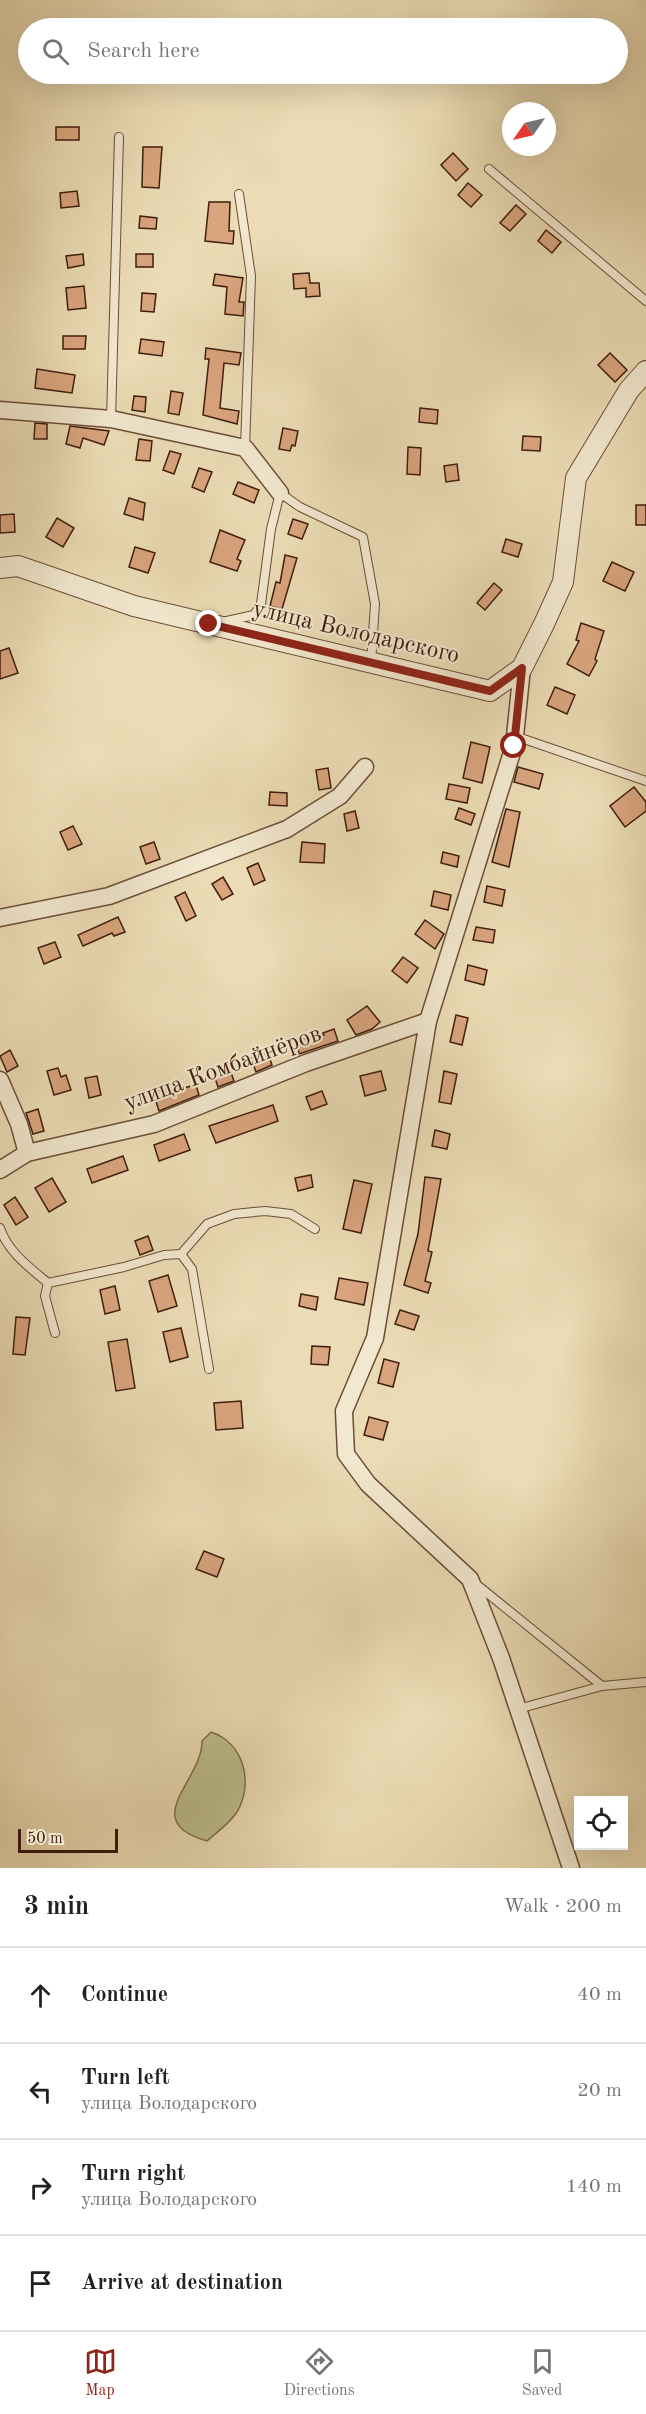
<!DOCTYPE html>
<meta charset="utf-8">
<style>
body{margin:0;font-family:"Old Standard TT",serif;background:#f6f6f6;color:#202124}
.controls{position:absolute;right:18px;bottom:18px;display:grid;overflow:hidden;border-radius:0px;box-shadow:0 6px 24px #0002}
.controls button{width:54px;height:54px;display:grid;place-items:center;padding:0;border:0;border-bottom:2px solid #e0e0e0;background:#fff;color:#202124;font:30px sans-serif}
.compass{position:absolute;left:502px;top:102px;width:54px;height:54px;border-radius:50%;background:#fff;box-shadow:0 6px 24px #0002;rotate:236deg}
.scale{position:absolute;left:18px;bottom:15px;width:100px;box-sizing:border-box;padding-left:6px;border:3px solid #401d0e;border-top:0;font-size:16px;line-height:21px;white-space:nowrap;color:#401d0e;-webkit-text-stroke:4px #f2e8cf;paint-order:stroke}
.stop{position:absolute;width:18px;height:18px;margin:-14px;border:4px solid #8f2418;border-radius:50%;background:#fff}
.stop.end{background:#8f2418;border-color:#fff;box-shadow:0 2px 6px #0008}
.list{margin:0;padding:0;list-style:none}
h2{display:flex;justify-content:space-between;align-items:center;height:78px;margin:0;padding:0 24px;font-size:26px}
h2 small{font-size:20px;font-weight:400;color:#757577}
.list li{display:grid;grid-template-columns:39px 1fr auto;gap:18px;align-items:center;box-sizing:border-box;height:96px;padding:0 24px;border-top:2px solid #e0e0e0}
.list b{display:block;font-size:22px;white-space:nowrap}
.list p{margin:0;font-size:20px;white-space:nowrap;color:#757577}
.list em{font-size:20px;font-style:normal;color:#757577}
.icon{flex:none;width:33px;height:33px;fill:none;stroke:currentColor;stroke-width:2;stroke-linecap:round;stroke-linejoin:round}
.map{position:relative;flex:none;width:646px;height:1868px;overflow:hidden}
.search{position:absolute;background:#fff;box-shadow:0 6px 24px #0002;left:18px;right:18px;top:18px;height:66px;display:flex;align-items:center;gap:15px;box-sizing:border-box;padding:0 21px;border-radius:33px;color:#757577;font-size:22px}
.sheet{height:462px;background:#fff}
nav{display:flex;justify-content:space-around;align-items:center;box-sizing:border-box;height:84px;border-top:2px solid #e0e0e0;background:#fff;font-size:16px;color:#757577}
nav a{display:grid;justify-items:center;gap:3px}
nav .on{color:#8f2418}
.map>svg:first-child{display:block}
.green{fill:#bcbf8a;stroke:#7e6e4c;stroke-width:1.5}
.building{fill:#d9a57e;stroke:#401d0e;stroke-width:1.5}
.lines{fill:none;stroke-linecap:round;stroke-linejoin:round}
.service-casing{stroke:#6b4d38;stroke-width:10}
.minor-casing{stroke:#6b4d38;stroke-width:19}
.tertiary-casing{stroke:#6b4d38;stroke-width:22}
.service{stroke:#f2e8cf;stroke-width:8}
.minor{stroke:#f2e8cf;stroke-width:16}
.tertiary{stroke:#f2e8cf;stroke-width:20}
.route{stroke:#8f2418;stroke-width:8}
.labels{text-anchor:middle;dominant-baseline:central;stroke-width:4.5;stroke-linejoin:round;paint-order:stroke}
.street-label{font-size:24px;fill:#401d0e;stroke:#f2e8cf}
</style>
<div class="map">
<svg width="646" height="1868" viewBox="0 0 646 1868">
<rect width="100%" height="100%" fill="#ebdcb5"/>
<filter id="stains"><feTurbulence type="fractalNoise" baseFrequency=".00333" numOctaves="4"/><feColorMatrix values="0 0 0 0 .2 0 0 0 0 .09 0 0 0 0 .02 0 0 0 .5 -.17"/></filter>
<radialGradient id="worn" r=".72"><stop offset=".6" stop-color="#630" stop-opacity="0"/><stop offset="1" stop-color="#630" stop-opacity=".3"/></radialGradient>
<path class="green" d="M211 1732C244 1743 254 1783 237 1812 230 1823 217 1832 207 1841 137 1821 203 1780 202 1741Z"/>
<g class="building">
<rect x="56" y="127" width="23" height="13"/>
<polygon points="143,147 162,147 159,188 142,187"/>
<polygon points="453,153 468,169 456,181 441,165"/>
<polygon points="468,183 482,195 471,207 458,195"/>
<polygon points="77,191 79,206 61,208 60,193"/>
<polygon points="209,202 230,202 229,231 234,231 233,244 205,241"/>
<polygon points="516,205 526,214 510,231 500,223"/>
<polygon points="140,216 157,218 156,229 139,228"/>
<polygon points="546,230 561,242 552,253 538,241"/>
<polygon points="83,254 84,265 68,268 66,256"/>
<rect x="136" y="254" width="17" height="13"/>
<polygon points="309,273 310,283 319,283 320,296 306,297 306,288 294,289 293,274"/>
<polygon points="215,274 243,278 239,302 244,302 243,316 225,314 227,287 213,285"/>
<polygon points="84,286 86,308 68,310 66,288"/>
<polygon points="142,293 156,294 154,312 141,311"/>
<polygon points="63,336 86,336 85,349 63,349"/>
<polygon points="141,339 164,342 162,356 139,353"/>
<polygon points="206,348 241,353 239,365 224,363 220,408 239,411 237,424 203,415 209,359 205,359"/>
<polygon points="610,353 627,370 615,382 598,365"/>
<polygon points="37,369 75,375 72,393 35,388"/>
<polygon points="171,391 183,393 179,415 168,413"/>
<polygon points="134,396 146,397 145,412 132,410"/>
<polygon points="420,408 438,410 437,424 419,422"/>
<polygon points="35,423 47,424 47,439 34,439"/>
<polygon points="70,426 109,431 104,445 83,438 80,448 66,444"/>
<polygon points="283,428 298,431 295,446 292,445 290,451 279,449"/>
<polygon points="523,436 541,437 540,451 522,450"/>
<polygon points="139,439 152,441 150,461 136,460"/>
<polygon points="408,447 421,448 420,475 407,474"/>
<polygon points="170,451 181,454 174,474 163,470"/>
<polygon points="457,464 459,480 446,482 444,466"/>
<polygon points="199,468 212,472 204,492 192,487"/>
<polygon points="238,482 259,490 254,503 233,494"/>
<polygon points="129,498 145,503 143,520 124,514"/>
<rect x="636" y="505" width="10" height="20"/>
<polygon points="14,514 15,532 0,533 0,515"/>
<polygon points="57,518 74,528 63,547 46,537"/>
<polygon points="293,519 308,524 302,539 288,534"/>
<polygon points="220,530 245,540 237,559 241,561 237,571 210,562"/>
<polygon points="506,539 522,544 518,557 502,552"/>
<polygon points="135,547 155,553 148,573 129,567"/>
<polygon points="285,555 297,558 282,609 270,606 276,582 280,583"/>
<polygon points="612,562 634,572 625,591 603,581"/>
<polygon points="494,583 502,590 485,610 477,603"/>
<polygon points="581,623 604,631 595,659 597,661 589,676 567,664 579,641 576,640"/>
<polygon points="9,648 18,673 0,679 0,651"/>
<polygon points="555,687 575,695 567,714 547,705"/>
<polygon points="471,742 490,747 482,783 463,778"/>
<polygon points="518,767 543,774 539,789 514,782"/>
<polygon points="328,768 331,788 319,790 316,770"/>
<polygon points="449,784 470,788 467,803 446,799"/>
<polygon points="634,787 646,802 646,811 625,827 610,806"/>
<polygon points="270,792 287,793 287,806 269,805"/>
<polygon points="459,808 475,814 471,825 455,819"/>
<polygon points="506,809 520,812 509,867 492,862"/>
<polygon points="355,811 359,828 347,831 344,814"/>
<polygon points="73,826 82,844 68,850 60,832"/>
<polygon points="154,842 160,859 146,864 140,847"/>
<polygon points="302,842 325,844 324,863 300,862"/>
<polygon points="443,852 459,856 457,867 441,863"/>
<polygon points="258,863 265,880 254,885 247,868"/>
<polygon points="223,877 233,894 222,900 212,884"/>
<polygon points="487,886 505,890 502,906 484,902"/>
<polygon points="434,891 451,895 448,910 431,906"/>
<polygon points="185,892 196,916 186,921 175,897"/>
<polygon points="118,917 125,932 114,936 112,933 83,946 78,935"/>
<polygon points="425,920 444,934 435,949 415,934"/>
<polygon points="476,927 495,930 493,943 473,940"/>
<polygon points="55,942 61,957 44,964 38,948"/>
<polygon points="403,957 418,968 407,983 392,971"/>
<polygon points="468,965 487,970 484,985 465,980"/>
<polygon points="367,1006 380,1022 372,1029 356,1035 347,1020"/>
<polygon points="456,1015 468,1018 462,1045 450,1042"/>
<polygon points="334,1029 338,1041 299,1054 297,1040 324,1035 323,1033"/>
<polygon points="10,1050 18,1066 7,1072 0,1056"/>
<polygon points="268,1053 272,1065 256,1072 251,1058"/>
<polygon points="229,1067 234,1081 218,1087 213,1072"/>
<polygon points="58,1068 61,1077 66,1075 71,1090 54,1095 47,1071"/>
<polygon points="381,1071 386,1090 365,1096 360,1076"/>
<polygon points="444,1071 457,1074 451,1104 439,1102"/>
<polygon points="97,1076 101,1095 89,1098 85,1078"/>
<polygon points="196,1085 199,1095 159,1111 153,1092 166,1088 167,1092"/>
<polygon points="322,1091 327,1104 311,1110 306,1097"/>
<polygon points="273,1105 278,1121 216,1143 209,1126"/>
<polygon points="38,1109 44,1131 33,1134 26,1113"/>
<polygon points="435,1130 450,1134 447,1149 432,1146"/>
<polygon points="184,1134 190,1150 159,1161 154,1145"/>
<polygon points="123,1156 128,1170 92,1183 87,1169"/>
<polygon points="311,1175 313,1187 298,1191 295,1178"/>
<polygon points="425,1177 441,1179 428,1251 432,1252 425,1281 431,1283 428,1293 404,1285 418,1234"/>
<polygon points="52,1178 66,1202 49,1212 35,1188"/>
<polygon points="354,1180 372,1184 361,1233 343,1229"/>
<polygon points="15,1197 28,1217 16,1225 4,1205"/>
<polygon points="148,1236 153,1250 140,1255 135,1241"/>
<polygon points="168,1275 177,1306 158,1312 149,1281"/>
<polygon points="339,1278 368,1283 364,1305 335,1299"/>
<polygon points="115,1286 120,1310 105,1314 100,1290"/>
<polygon points="301,1294 318,1297 316,1310 299,1306"/>
<polygon points="400,1310 419,1316 414,1330 395,1324"/>
<polygon points="16,1317 30,1318 25,1355 13,1354"/>
<polygon points="181,1328 188,1357 170,1362 163,1332"/>
<polygon points="127,1339 135,1388 116,1391 108,1342"/>
<polygon points="312,1346 330,1347 328,1365 311,1364"/>
<polygon points="384,1359 399,1363 393,1387 378,1383"/>
<polygon points="241,1401 243,1428 216,1430 214,1403"/>
<polygon points="369,1417 388,1422 383,1440 364,1435"/>
<polygon points="204,1551 224,1559 217,1577 196,1569"/>
</g>
<g class="lines">
<defs>
<g id="service">
<polyline points="489,169 646,301"/>
<polyline points="239,194 251,276 245,448"/>
<polyline points="111,419 119,137"/>
<polyline points="222,622 254,615 261,604 271,529 280,493 300,507 363,537 375,604 371,663"/>
<polyline points="515,736 646,781"/>
<path d="M0 1228C7 1251 30 1268 48 1283L124 1267 164 1255 181 1254 192 1269 209 1369"/>
<polyline points="181,1254 207,1224 234,1214 265,1211 291,1214 315,1229"/>
<polyline points="48,1283 45,1296 55,1333"/>
<polyline points="476,1584 602,1686 518,1709"/>
<polyline points="602,1686 646,1682"/>
</g>
<g id="minor">
<polyline points="0,410 111,419 245,448 280,493"/>
<polyline points="522,668 514,746 428,1021 375,1338 344,1411 346,1454 368,1484 470,1579 501,1658 571,1868"/>
<polyline points="0,918 109,896 287,829 340,796 365,767"/>
<polyline points="0,1080 19,1124 27,1153"/>
<polyline points="0,1170 27,1153 154,1124 306,1063 428,1021"/>
</g>
<polyline id="tertiary" points="0,568 18,566 134,606 490,691 522,668 544,624 563,582 576,478 629,390 646,371"/>
</defs>
<use href="#service" class="service-casing"/>
<use href="#minor" class="minor-casing"/>
<use href="#tertiary" class="tertiary-casing"/>
<use href="#service" class="service"/>
<use href="#minor" class="minor"/>
<use href="#tertiary" class="tertiary"/>
</g>
<g class="lines">
<polyline class="route" points="209,624 490,691 522,668 514,746"/>
</g>
<g class="labels">
<g class="street-label">
<text transform="translate(356 633) rotate(13)">улица Володарского</text>
<text transform="translate(223 1069) rotate(-20)">улица Комбайнёров</text>
</g>
</g>
<rect width="100%" height="100%" filter="url(#stains)"/>
<rect width="100%" height="100%" fill="url(#worn)"/>
</svg>
<div class="controls">
<button><svg class="icon" aria-label="locate" viewBox="0 0 24 24"><circle cx="12" cy="12" r="6"/><path d="M12 2v4M12 18v4M2 12h4M18 12h4"/></svg></button>
</div>
<svg class="compass" viewBox="-18 -18 36 36"><path d="M0-13l5 13h-10z" fill="#e53935"/><path d="M0 13l5-13h-10z" fill="#757577"/></svg>
<div class="scale">50 m</div>
<div class="stop" style="left:514px;top:746px"></div>
<div class="stop end" style="left:209px;top:624px"></div>
<div class="search"><svg class="icon" aria-label="search" viewBox="0 0 24 24"><circle cx="10" cy="10" r="6"/><path d="M15 15l6 6"/></svg>Search here</div>
</div>
<section class="sheet">
<h2>3 min<small>Walk · 200 m</small></h2>
<ul class="list">
<li><svg class="icon" aria-label="ahead" viewBox="0 0 24 24"><path d="M12 20V5M6 11l6-6 6 6"/></svg><div><b>Continue</b></div><em>40 m</em></li>
<li><svg class="icon" aria-label="left" viewBox="0 0 24 24"><path d="M17 20v-9H6M10 6l-5 5 5 5"/></svg><div><b>Turn left</b><p>улица Володарского</p></div><em>20 m</em></li>
<li><svg class="icon" aria-label="right" viewBox="0 0 24 24"><path d="M7 20v-9h11M14 6l5 5-5 5"/></svg><div><b>Turn right</b><p>улица Володарского</p></div><em>140 m</em></li>
<li><svg class="icon" aria-label="arrive" viewBox="0 0 24 24"><path d="M6 21V4h12l-3 4 3 4H6"/></svg><div><b>Arrive at destination</b></div></li>
</ul>
</section>
<nav>
<a class="on"><svg class="icon" aria-label="map" viewBox="0 0 24 24"><path d="M3 6l6-2 6 2 6-2v14l-6 2-6-2-6 2zM9 4v14M15 6v14"/></svg>Map</a>
<a><svg class="icon" aria-label="directions" viewBox="0 0 24 24"><path d="M12 3l9 9-9 9-9-9zM9 14v-3h6M13 9l2 2-2 2"/></svg>Directions</a>
<a><svg class="icon" aria-label="saved" viewBox="0 0 24 24"><path d="M7 4h10v16l-5-4-5 4z"/></svg>Saved</a>
</nav>
